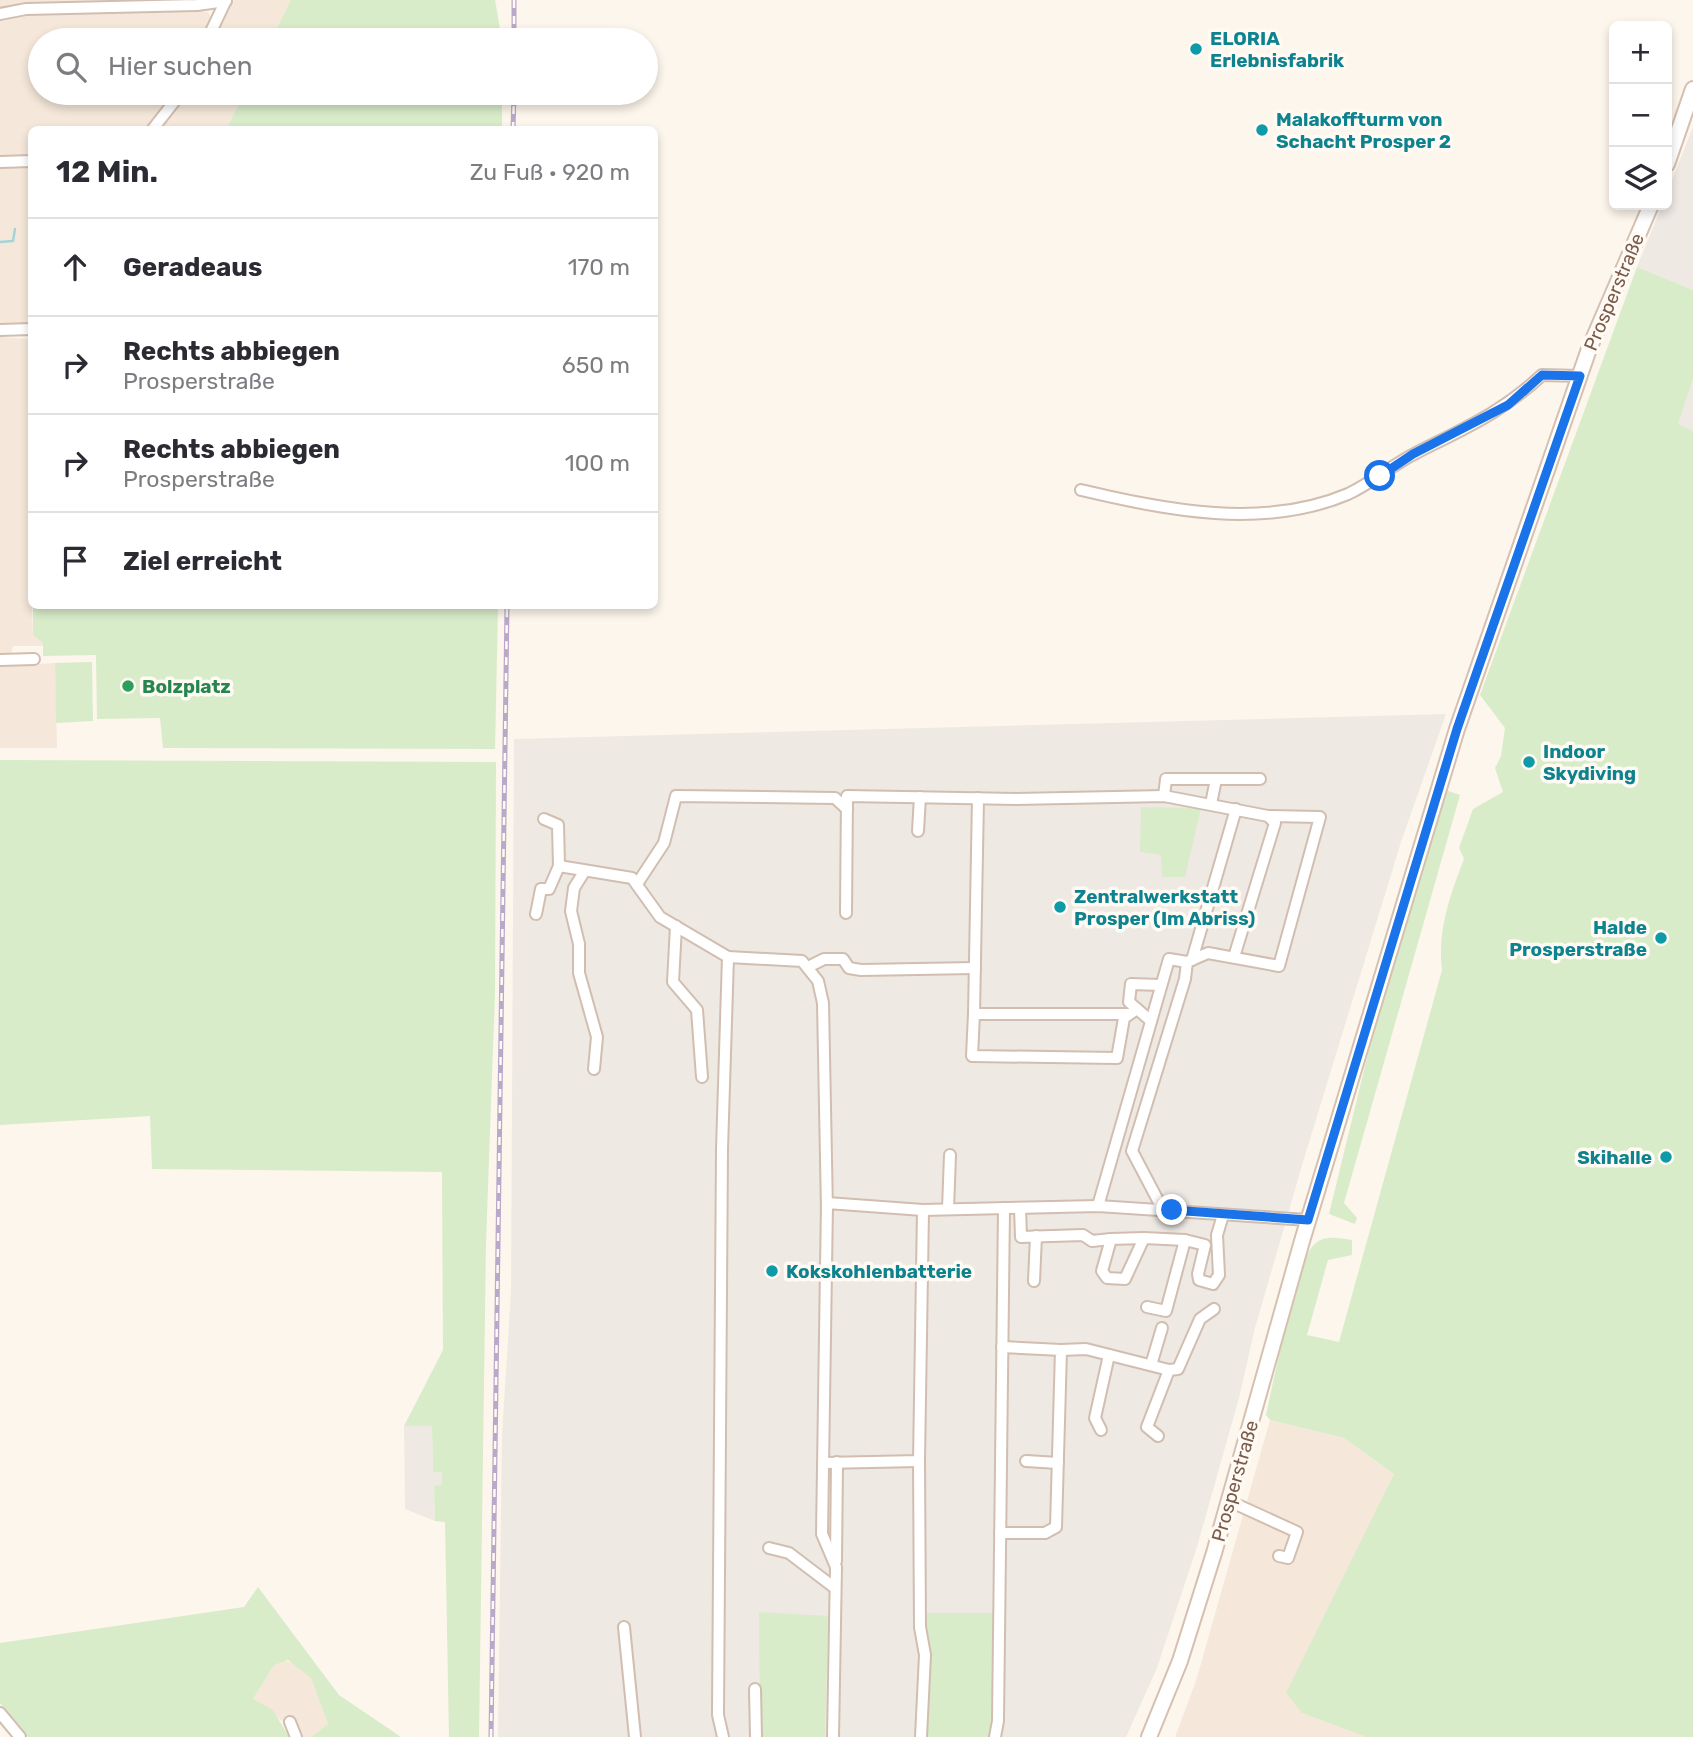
<!DOCTYPE html>
<html lang="de">
<meta charset="utf-8">
<style>
body{margin:0;font-family:Rubik,sans-serif;background:#f2f2f3;color:#2b2b33}
.controls{position:absolute;right:21px;top:21px;display:grid;overflow:hidden;border-radius:10px;box-shadow:0 4px 10px #0003}
.controls button{width:63px;height:63px;display:grid;place-items:center;padding:0;border:0;border-bottom:2px solid #e1e1e2;background:#fff;color:#2b2b33;font:35px sans-serif}
.stop{position:absolute;width:21px;height:21px;margin:-16px;border:5px solid #1a73e8;border-radius:50%;background:#fff}
.stop.end{background:#1a73e8;border-color:#fff;box-shadow:0 2px 7px #0008}
.list{margin:0;padding:0;list-style:none}
h2{display:flex;justify-content:space-between;align-items:center;height:91px;margin:0;padding:0 28px;font-size:30px}
h2 small{font-size:23px;font-weight:400;color:#7c7c81}
.list li{display:grid;grid-template-columns:46px 1fr auto;gap:21px;align-items:center;box-sizing:border-box;height:98px;padding:0 28px;border-top:2px solid #e1e1e2}
.list b{display:block;font-size:26px;white-space:nowrap}
.list p{margin:0;font-size:23px;white-space:nowrap;color:#7c7c81}
.list em{font-size:23px;font-style:normal;color:#7c7c81}
.icon{flex:none;width:38px;height:38px;fill:none;stroke:currentColor;stroke-width:2;stroke-linecap:round;stroke-linejoin:round}
.map{position:relative;flex:none;width:1693px;height:1737px;overflow:hidden}
.search{position:absolute;background:#fff;box-shadow:0 4px 10px #0003;left:28px;top:28px;width:630px;height:77px;display:flex;align-items:center;gap:18px;box-sizing:border-box;padding:0 24px;border-radius:38px;color:#7c7c81;font-size:26px}
.panel{position:absolute;background:#fff;box-shadow:0 4px 10px #0003;left:28px;top:126px;width:630px;height:483px;border-radius:10px}
.map>svg:first-child{display:block}
.residential{fill:#f5e8da}
.industrial{fill:#efe9e4}
.green{fill:#d8ecc9}
.lines{fill:none;stroke-linecap:round;stroke-linejoin:round}
.stream{stroke:#a5d3da;stroke-width:2.5}
.street-casing{stroke:#d1beb0;stroke-width:14}
.secondary-casing{stroke:#d6c0b0;stroke-width:18}
.street{stroke:#fff;stroke-width:10}
.secondary{stroke:#fff;stroke-width:14}
.rail-casing{stroke:#b9a8c9;stroke-width:5}
.rail{stroke:#fffaf3;stroke-width:2.5;stroke-dasharray:8;stroke-linecap:butt}
.route{stroke:#1a73e8;stroke-width:9}
.culture-dot{fill:#0f9aa8;stroke:#fffaf3;stroke-width:2.5}
.leisure-dot{fill:#2e9e5b;stroke:#fffaf3;stroke-width:2.5}
.labels{text-anchor:middle;dominant-baseline:central;stroke-width:7;stroke-linejoin:round;paint-order:stroke}
.culture-label{font-size:19px;font-weight:bold;fill:#0d838f;stroke:#fffaf3;text-anchor:start}
.street-label{font-size:19px;fill:#7a5c4d;stroke:#fffaf3}
.leisure-label{font-size:19px;font-weight:bold;fill:#27864d;stroke:#fffaf3;text-anchor:start}
</style>
<div class="map">
<svg width="1693" height="1737" viewBox="0 0 1693 1737">
<rect width="100%" height="100%" fill="#fdf6ec"/>
<g class="residential">
<polygon points="0,0 184,0 27,3 0,9"/>
<polygon points="234,0 291,0 271,40 214,40"/>
<polygon points="198,11 208,12 212,19 202,40 40,40 40,93 174,93 144,129 32,130 31,157 0,157 0,20 26,15"/>
<polygon points="187,93 245,93 226,129 159,130"/>
<polygon points="31,167 31,325 0,326 0,168"/>
<polygon points="0,337 31,339 32,606 33,635 43,643 43,646 13,646 11,655 0,655"/>
<polygon points="55,663 57,748 0,748 0,666"/>
<polygon points="1270,1420 1344,1438 1394,1474 1302,1713 1366,1737 1175,1737 1196,1681"/>
<polygon points="282,1660 297,1664 311,1678 328,1724 311,1737 289,1737 282,1721 253,1699 274,1665"/>
</g>
<g class="industrial">
<polygon points="1693,127 1693,290 1637,267 1662,205 1667,205 1667,193"/>
<polygon points="1693,379 1693,431 1677,425"/>
<polygon points="1446,714 1401,842 1303,1162 1255,1328 1239,1398 1197,1547 1157,1668 1126,1737 498,1737 502,1435 511,1291 514,739"/>
<polygon points="404,1426 432,1426 433,1472 442,1472 442,1486 434,1487 435,1521 405,1509"/>
</g>
<g class="green">
<polygon points="291,0 495,0 502,40 271,40"/>
<polygon points="245,93 502,93 502,129 226,129"/>
<path d="M1637 267 1693 290V379L1678 424 1693 431V1737H1366L1302 1713 1286 1693 1394 1474 1344 1438 1270 1420 1266 1415C1273 1384 1296 1266 1312 1247 1322 1234 1338 1238 1352 1240V1255L1328 1260 1307 1335 1339 1342 1442 970C1437 931 1450 895 1464 859L1459 848 1473 809 1503 792 1495 768 1501 756 1505 728 1480 695Z"/>
<polygon points="33,606 498,606 495,749 163,748 160,718 97,719 96,655 43,656 43,643 33,635"/>
<polygon points="92,662 93,721 56,723 55,663"/>
<polygon points="0,760 496,762 495,994 486,1243 479,1737 449,1737 445,1522 435,1521 434,1486 442,1485 442,1472 433,1472 432,1426 404,1426 443,1350 442,1172 152,1169 150,1116 0,1125"/>
<polygon points="1443,789 1460,795 1344,1203 1357,1218 1355,1224 1329,1214 1366,1062"/>
<polygon points="1141,807 1201,808 1185,877 1162,877 1161,855 1140,852"/>
<polygon points="258,1587 339,1695 401,1737 311,1737 328,1724 311,1678 288,1660 274,1665 253,1699 273,1710 289,1737 28,1737 0,1703 0,1643 244,1607"/>
<polygon points="759,1612 828,1616 825,1737 760,1737"/>
<polygon points="926,1613 996,1613 990,1737 928,1737"/>
</g>
<g class="lines">
<polyline class="stream" points="0,242 13,241 15,229"/>
<defs>
<g id="street">
<polyline points="0,14 26,9 197,5 226,1"/>
<polyline points="207,40 226,0"/>
<polyline points="152,130 181,93"/>
<polyline points="0,162 32,161"/>
<polyline points="0,330 32,329"/>
<path d="M1081 490C1167 510 1263 530 1348 494 1372 483 1392 465 1416 453 1465 428 1501 413 1542 375L1580 376"/>
<polyline points="0,660 34,659"/>
<polyline points="1164,796 1166,779 1260,779"/>
<polyline points="1211,804 1216,779"/>
<polyline points="544,819 558,825 559,866"/>
<polyline points="918,831 920,797"/>
<polyline points="584,872 574,888 571,911 579,944 579,973 597,1037 594,1069"/>
<polyline points="637,884 664,843 676,796 835,798 847,809"/>
<polyline points="846,913 847,796 1016,799 1164,796 1268,816 1275,823 1234,957"/>
<polyline points="536,914 541,889 549,889 559,866 632,878 660,917 728,957 722,1149 718,1715 723,1737"/>
<polyline points="676,926 673,982 697,1010 702,1077"/>
<polyline points="728,957 802,961 818,981 823,1003 827,1210"/>
<polyline points="1192,960 1236,809"/>
<polyline points="808,967 824,959 843,959 849,968 861,970 975,968"/>
<polyline points="974,1014 978,798"/>
<polyline points="1130,1014 974,1014 972,1056 1117,1058 1124,1018 1137,1009"/>
<polyline points="1151,1021 1129,1002 1131,984 1161,985"/>
<polyline points="1098,1206 1169,959 1187,962 1208,953 1279,966 1320,817 1268,816"/>
<polyline points="1020,1208 1021,1237 1083,1235 1092,1241 1111,1239"/>
<polyline points="948,1209 950,1155"/>
<polyline points="1163,1210 1132,1151 1185,979 1187,962"/>
<polyline points="1144,1238 1111,1239 1102,1271 1107,1278 1125,1279 1144,1238 1185,1240"/>
<polyline points="1034,1281 1036,1236"/>
<polyline points="1147,1307 1166,1311 1185,1240 1205,1245 1198,1274 1199,1280 1213,1284 1219,1275 1217,1235 1223,1215"/>
<polyline points="1061,1350 1086,1349 1169,1370 1147,1427 1158,1436"/>
<polyline points="1151,1365 1162,1328"/>
<polyline points="1169,1370 1178,1369 1200,1319 1214,1309"/>
<polyline points="1101,1430 1095,1418 1109,1355"/>
<polyline points="919,1461 920,1627 925,1655 921,1737"/>
<polyline points="1026,1461 1058,1463"/>
<polyline points="823,1463 919,1461 923,1210"/>
<polyline points="1229,1501 1297,1532 1288,1558 1279,1556"/>
<polyline points="1000,1533 1045,1533 1056,1527 1061,1350 1002,1347"/>
<polyline points="769,1548 789,1553 835,1588"/>
<polyline points="836,1561 837,1462"/>
<polyline points="624,1627 635,1737"/>
<polyline points="755,1689 756,1737"/>
<polyline points="0,1713 20,1737"/>
<polyline points="290,1722 296,1737"/>
<polyline points="833,1737 836,1567 822,1534 827,1203 923,1210 1098,1206 1308,1220"/>
<polyline points="995,1737 998,1721 1004,1208"/>
</g>
<g id="secondary">
<polyline points="1667,164 1693,89"/>
<polyline points="1149,1737 1180,1661 1214,1553 1302,1241 1457,729 1589,349 1651,205"/>
</g>
</defs>
<use href="#street" class="street-casing"/>
<use href="#secondary" class="secondary-casing"/>
<use href="#street" class="street"/>
<use href="#secondary" class="secondary"/>
<defs>
<g id="rail">
<polyline points="514,40 514,0"/>
<polyline points="513,130 514,93"/>
<polyline points="491,1737 507,606"/>
</g>
</defs>
<use href="#rail" class="rail-casing"/>
<use href="#rail" class="rail"/>
</g>
<g class="lines">
<polyline class="route" points="1172,1210 1308,1220 1457,729 1580,376 1542,375 1508,405 1413,454 1380,476"/>
</g>
<g class="culture-dot">
<circle cx="1196" cy="49" r="7"/>
<circle cx="1262" cy="130" r="7"/>
<circle cx="1529" cy="762" r="7"/>
<circle cx="1060" cy="907" r="7"/>
<circle cx="1661" cy="938" r="7"/>
<circle cx="1666" cy="1157" r="7"/>
<circle cx="772" cy="1271" r="7"/>
</g>
<circle class="leisure-dot" cx="128" cy="686" r="7"/>
<g class="labels">
<g class="culture-label">
<text x="1210" y="38">ELORIA<tspan x="1210" dy="22">Erlebnisfabrik</tspan></text>
<text x="1276" y="119">Malakoffturm von<tspan x="1276" dy="22">Schacht Prosper 2</tspan></text>
<text x="1543" y="751">Indoor<tspan x="1543" dy="22">Skydiving</tspan></text>
<text x="1074" y="896">Zentralwerkstatt<tspan x="1074" dy="22">Prosper (Im Abriss)</tspan></text>
<text x="1647" y="927" text-anchor="end">Halde<tspan x="1647" dy="22">Prosperstraße</tspan></text>
<text x="1652" y="1157" text-anchor="end">Skihalle</text>
<text x="786" y="1271">Kokskohlenbatterie</text>
</g>
<g class="street-label">
<text transform="translate(1614 292) rotate(-67)">Prosperstraße</text>
<text transform="translate(1235 1481) rotate(-74)">Prosperstraße</text>
</g>
<g class="leisure-label">
<text x="142" y="686">Bolzplatz</text>
</g>
</g>
</svg>
<div class="controls">
<button>+</button>
<button>−</button>
<button><svg class="icon" aria-label="layers" viewBox="0 0 24 24"><path d="M12 4l9 5-9 5-9-5zM3 14l9 5 9-5"/></svg></button>
</div>
<div class="stop" style="left:1380px;top:476px"></div>
<div class="stop end" style="left:1172px;top:1210px"></div>
<div class="search"><svg class="icon" aria-label="search" viewBox="0 0 24 24"><circle cx="10" cy="10" r="6"/><path d="M15 15l6 6"/></svg>Hier suchen</div>
<section class="panel">
<h2>12 Min.<small>Zu Fuß · 920 m</small></h2>
<ul class="list">
<li><svg class="icon" aria-label="ahead" viewBox="0 0 24 24"><path d="M12 20V5M6 11l6-6 6 6"/></svg><div><b>Geradeaus</b></div><em>170 m</em></li>
<li><svg class="icon" aria-label="right" viewBox="0 0 24 24"><path d="M7 20v-9h11M14 6l5 5-5 5"/></svg><div><b>Rechts abbiegen</b><p>Prosperstraße</p></div><em>650 m</em></li>
<li><svg class="icon" aria-label="right" viewBox="0 0 24 24"><path d="M7 20v-9h11M14 6l5 5-5 5"/></svg><div><b>Rechts abbiegen</b><p>Prosperstraße</p></div><em>100 m</em></li>
<li><svg class="icon" aria-label="arrive" viewBox="0 0 24 24"><path d="M6 21V4h12l-3 4 3 4H6"/></svg><div><b>Ziel erreicht</b></div></li>
</ul>
</section>
</div>
